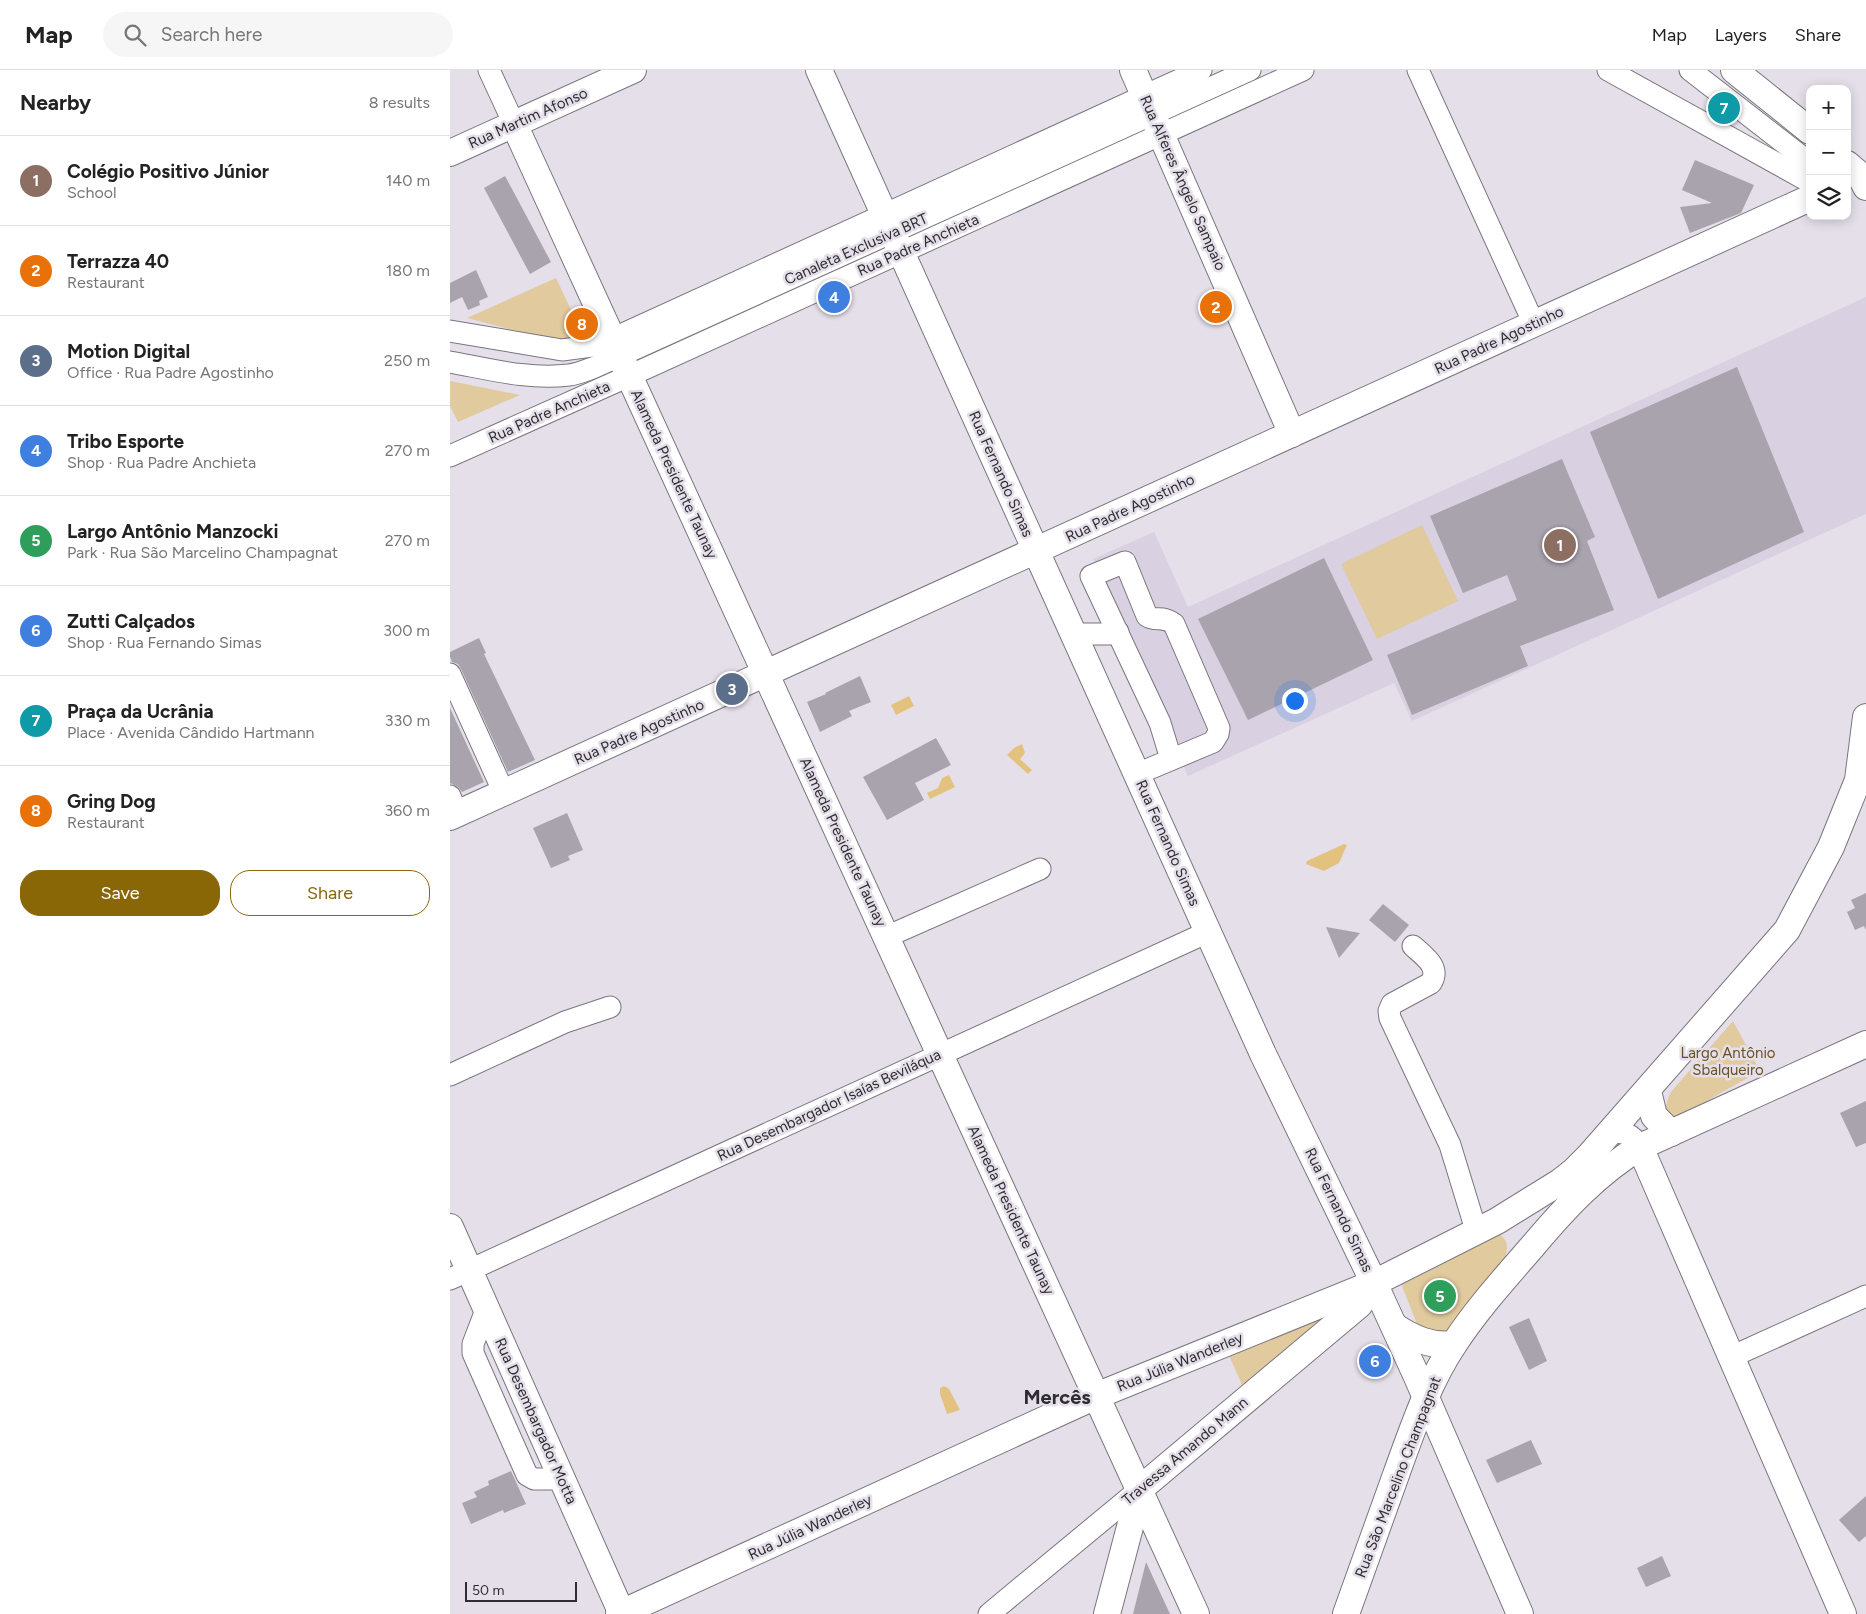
<!DOCTYPE html>
<meta charset="utf-8">
<style>
body{margin:0;font-family:Figtree,sans-serif;background:#f6f6f6;color:#222}
.controls{position:absolute;right:15px;top:15px;display:grid;overflow:hidden;border-radius:10px;box-shadow:0 2px 12px #0003}
.controls button{width:45px;height:45px;display:grid;place-items:center;padding:0;border:0;border-bottom:1px solid #e0e0e0;background:#fff;color:#222;font:25px sans-serif}
.scale{position:absolute;left:15px;bottom:12px;width:112px;box-sizing:border-box;padding-left:5px;border:2px solid #2f2d31;border-top:0;font-size:14px;line-height:18px;white-space:nowrap;color:#2f2d31;-webkit-text-stroke:4px #e5dfea;paint-order:stroke}
.you{position:absolute;left:844px;top:630px;width:18px;height:18px;margin:-12px;border:4px solid #fff;border-radius:50%;background:#1a73e8;box-shadow:0 0 0 8px #1a73e833}
.badge{display:grid;place-items:center;width:32px;height:32px;border-radius:50%;background:#8a6706;color:#fff;font-size:16px;font-weight:700}
.pin{position:absolute;translate:-50% -50%;border:2px solid #fff;box-shadow:0 1px 5px #0006}
.list{margin:0;padding:0;list-style:none}
h2{display:flex;justify-content:space-between;align-items:center;height:65px;margin:0;padding:0 20px;font-size:21px}
h2 small{font-size:16px;font-weight:400;color:#767676}
.list li{display:grid;grid-template-columns:32px 1fr auto;gap:15px;align-items:center;box-sizing:border-box;height:90px;padding:0 20px;border-top:1px solid #e0e0e0}
.list b{display:block;font-size:19px;white-space:nowrap}
.list p{margin:0;font-size:16px;white-space:nowrap;color:#767676}
.list em{font-size:16px;font-style:normal;color:#767676}
.actions{display:flex;gap:10px;padding:15px 20px}
.actions a{flex:1;padding:11px 0;border:1px solid #8a6706;border-radius:20px;text-align:center;font-size:18px;color:#8a6706}
.actions .main{background:#8a6706;color:#fff}
.icon{flex:none;width:28px;height:28px;fill:none;stroke:currentColor;stroke-width:2;stroke-linecap:round;stroke-linejoin:round}
.map{position:relative;flex:none;width:1416px;height:1544px;overflow:hidden}
header{display:flex;align-items:center;gap:30px;box-sizing:border-box;height:70px;padding:0 25px;background:#fff;border-bottom:1px solid #e0e0e0}
header strong{font-size:24px}
nav{display:flex;gap:28px;margin-inline-start:auto;font-size:18px}
.search{width:350px;height:45px;background:#f6f6f6;display:flex;align-items:center;gap:12px;box-sizing:border-box;padding:0 18px;border-radius:28px;color:#767676;font-size:19px}
main{display:flex}
aside{flex:1;background:#fff}
.map>svg:first-child{display:block}
.built{fill:#d9d0e1}
.green{fill:#e1ca9d}
.water{fill:#e3c27f}
.building{fill:#a9a3ad}
.lines{fill:none;stroke-linecap:round;stroke-linejoin:round}
.minor-casing{stroke:#7a757e;stroke-width:23}
.major-casing{stroke:#7a757e;stroke-width:28}
.minor{stroke:#fff;stroke-width:21}
.major{stroke:#fff;stroke-width:26}
.labels{text-anchor:middle;dominant-baseline:central;stroke-width:5;stroke-linejoin:round;paint-order:stroke}
.street-label{font-size:15px;fill:#2f2d31;stroke:#e5dfea}
.park-label{font-size:15px;fill:#69521f;stroke:#e5dfea}
.district-label{font-size:20px;font-weight:bold;fill:#2f2d31;stroke:#e5dfea}
</style>
<header>
<strong>Map</strong>
<div class="search"><svg class="icon" aria-label="search" viewBox="0 0 24 24"><circle cx="10" cy="10" r="6"/><path d="M15 15l6 6"/></svg>Search here</div>
<nav><a>Map</a><a>Layers</a><a>Share</a></nav>
</header>
<main>
<aside>
<h2>Nearby<small>8 results</small></h2>
<ul class="list">
<li><span class="badge" style="background:#8d6e63">1</span><div><b>Colégio Positivo Júnior</b><p>School</p></div><em>140 m</em></li>
<li><span class="badge" style="background:#e8710a">2</span><div><b>Terrazza 40</b><p>Restaurant</p></div><em>180 m</em></li>
<li><span class="badge" style="background:#5c6f8a">3</span><div><b>Motion Digital</b><p>Office · Rua Padre Agostinho</p></div><em>250 m</em></li>
<li><span class="badge" style="background:#3f7fe0">4</span><div><b>Tribo Esporte</b><p>Shop · Rua Padre Anchieta</p></div><em>270 m</em></li>
<li><span class="badge" style="background:#2e9e5b">5</span><div><b>Largo Antônio Manzocki</b><p>Park · Rua São Marcelino Champagnat</p></div><em>270 m</em></li>
<li><span class="badge" style="background:#3f7fe0">6</span><div><b>Zutti Calçados</b><p>Shop · Rua Fernando Simas</p></div><em>300 m</em></li>
<li><span class="badge" style="background:#0f9aa8">7</span><div><b>Praça da Ucrânia</b><p>Place · Avenida Cândido Hartmann</p></div><em>330 m</em></li>
<li><span class="badge" style="background:#e8710a">8</span><div><b>Gring Dog</b><p>Restaurant</p></div><em>360 m</em></li>
</ul>
<div class="actions"><a class="main">Save</a><a>Share</a></div>
</aside>
<div class="map">
<svg width="1416" height="1544" viewBox="0 0 1416 1544">
<rect width="100%" height="100%" fill="#e5dfea"/>
<polygon class="built" points="1416,227 1416,444 962,651 944,613 738,706 643,489 704,462 738,537"/>
<g class="green">
<polygon points="106,208 132,263 130,270 116,274 17,248"/>
<polygon points="0,311 70,325 8,352 0,336"/>
<polygon points="972,455 1008,531 927,569 891,494"/>
<polygon points="1283,951 1310,1001 1219,1052 1215,1039 1220,1023"/>
<path d="M1049 1164C1059 1171 1058 1178 1055 1188L1011 1242 998 1261 982 1292 950 1211Z"/>
<polygon points="904,1223 793,1317 777,1281"/>
</g>
<g class="water">
<polygon points="459,626 464,636 446,645 441,635"/>
<polygon points="572,674 575,683 570,689 582,700 578,704 557,685 564,678"/>
<polygon points="499,705 505,717 480,729 477,723 488,718 492,708"/>
<polygon points="894,774 897,775 889,793 874,801 856,794 857,791"/>
<polygon points="494,1316 499,1319 510,1340 497,1344 490,1324 490,1318"/>
</g>
<g class="building">
<polygon points="1245,90 1304,115 1291,143 1240,163 1230,137 1262,133 1232,120"/>
<polygon points="55,106 101,192 80,204 34,118"/>
<polygon points="26,200 38,227 29,231 30,235 18,240 12,227 0,233 0,213"/>
<polygon points="1287,297 1354,462 1208,529 1140,362"/>
<polygon points="1112,389 1145,467 1137,471 1164,540 1070,576 1078,596 962,645 937,585 1067,530 1057,505 1013,523 980,446"/>
<polygon points="874,488 923,590 798,650 748,549"/>
<polygon points="29,568 36,583 34,584 85,690 58,702 11,599 8,594 2,592 0,587 0,582"/>
<polygon points="410,606 421,632 399,641 402,646 370,662 357,632 376,624 375,623"/>
<polygon points="0,638 34,712 12,722 8,717 0,713"/>
<polygon points="486,668 501,695 465,713 474,730 437,750 413,707"/>
<polygon points="117,743 133,780 118,786 120,790 101,798 83,758"/>
<polygon points="1416,823 1416,860 1414,856 1405,860 1397,842 1405,838 1401,830"/>
<polygon points="933,834 959,855 945,872 919,850"/>
<polygon points="876,857 910,863 889,888"/>
<polygon points="1416,1031 1416,1073 1406,1077 1390,1043"/>
<polygon points="1079,1248 1097,1291 1079,1300 1059,1257"/>
<polygon points="1081,1370 1092,1394 1047,1413 1036,1390"/>
<polygon points="61,1401 76,1434 54,1443 53,1440 21,1454 12,1433 27,1427 24,1422 39,1415 38,1411"/>
<polygon points="1416,1426 1416,1466 1409,1472 1389,1450"/>
<polygon points="1212,1486 1221,1506 1196,1517 1187,1498"/>
<polygon points="696,1492 720,1544 683,1544"/>
</g>
<g class="lines">
<defs>
<g id="minor">
<polyline points="39,0 64,54"/>
<polyline points="968,0 1084,254"/>
<polyline points="1158,0 1360,112"/>
<polyline points="1240,0 1360,93"/>
<polyline points="0,261 112,280 142,276 162,269 751,0"/>
<path d="M0 292C39 299 79 310 119 305 128 304 137 300 145 297L800 0"/>
<polyline points="0,386 179,306 853,0"/>
<polyline points="624,564 659,564 668,562"/>
<polyline points="0,604 54,723"/>
<path d="M687 704 763 672 768 664 769 658 724 554C713 545 706 552 697 546L675 492 641 506 710 653 721 689"/>
<polyline points="0,726 7,744"/>
<polyline points="436,867 590,799"/>
<path d="M963 876C974 886 991 897 981 913L942 934 939 941 940 948 1000 1075 1026 1160"/>
<polyline points="0,1005 115,952 160,937"/>
<path d="M1161 1062C1176 1062 1182 1064 1190 1077"/>
<polyline points="0,1209 758,862"/>
<polyline points="36,1240 23,1274 23,1283 77,1405 84,1409 112,1409"/>
<polyline points="1281,1287 1416,1226"/>
<polyline points="539,1544 690,1419"/>
</g>
<g id="major">
<polyline points="369,0 813,984 924,1213 967,1307 1070,1544"/>
<polyline points="683,0 842,364"/>
<polyline points="1284,0 1360,61"/>
<polyline points="64,54 746,1544"/>
<polyline points="0,83 183,0"/>
<polyline points="1397,94 1410,105 1416,117"/>
<polyline points="0,747 1360,128"/>
<polyline points="1198,1021 1204,1046 1221,1063"/>
<polyline points="1190,1077 1393,1544"/>
<polyline points="0,1157 172,1544"/>
<path d="M944 1256C963 1268 980 1277 1004 1274"/>
<polyline points="690,1419 909,1235 923,1216"/>
<polyline points="169,1544 646,1326 924,1213 1047,1151 1110,1112 1124,1101 1139,1086 1337,860 1381,777 1408,710 1416,647"/>
<polyline points="657,1544 690,1419"/>
<path d="M896 1544C913 1497 930 1449 947 1402 963 1358 978 1313 1004 1274 1027 1239 1055 1208 1082 1177 1114 1139 1147 1103 1190 1077L1416 974"/>
</g>
</defs>
<use href="#minor" class="minor-casing"/>
<use href="#major" class="major-casing"/>
<use href="#minor" class="minor"/>
<use href="#major" class="major"/>
</g>
<g class="labels">
<g class="street-label">
<text transform="translate(78 48) rotate(-24)">Rua Martim Afonso</text>
<text transform="translate(733 113) rotate(66)">Rua Alferes Ângelo Sampaio</text>
<text transform="translate(468 175) rotate(-24)">Rua Padre Anchieta</text>
<text transform="translate(406 179) rotate(-24)">Canaleta Exclusiva BRT</text>
<text transform="translate(1049 270) rotate(-25)">Rua Padre Agostinho</text>
<text transform="translate(99 342) rotate(-24)">Rua Padre Anchieta</text>
<text transform="translate(224 404) rotate(65)">Alameda Presidente Taunay</text>
<text transform="translate(551 404) rotate(66)">Rua Fernando Simas</text>
<text transform="translate(680 438) rotate(-25)">Rua Padre Agostinho</text>
<text transform="translate(189 662) rotate(-24)">Rua Padre Agostinho</text>
<text transform="translate(393 772) rotate(65)">Alameda Presidente Taunay</text>
<text transform="translate(718 773) rotate(66)">Rua Fernando Simas</text>
<text transform="translate(379 1035) rotate(-25)">Rua Desembargador Isaías Beviláqua</text>
<text transform="translate(561 1140) rotate(65)">Alameda Presidente Taunay</text>
<text transform="translate(889 1140) rotate(64)">Rua Fernando Simas</text>
<text transform="translate(730 1292) rotate(-22)">Rua Júlia Wanderley</text>
<text transform="translate(86 1351) rotate(66)">Rua Desembargador Motta</text>
<text transform="translate(735 1381) rotate(-40)">Travessa Amando Mann</text>
<text transform="translate(948 1407) rotate(-69)">Rua São Marcelino Champagnat</text>
<text transform="translate(360 1457) rotate(-25)">Rua Júlia Wanderley</text>
</g>
<g class="park-label">
<text x="1278" y="983">Largo Antônio<tspan x="1278" dy="17">Sbalqueiro</tspan></text>
</g>
<g class="district-label">
<text x="607" y="1327">Mercês</text>
</g>
</g>
</svg>
<div class="controls">
<button>+</button>
<button>−</button>
<button><svg class="icon" aria-label="layers" viewBox="0 0 24 24"><path d="M12 4l9 5-9 5-9-5zM3 14l9 5 9-5"/></svg></button>
</div>
<div class="scale">50 m</div>
<div class="you"></div>
<div class="pin badge" style="left:1110px;top:475px;background:#8d6e63">1</div>
<div class="pin badge" style="left:766px;top:237px;background:#e8710a">2</div>
<div class="pin badge" style="left:282px;top:619px;background:#5c6f8a">3</div>
<div class="pin badge" style="left:384px;top:227px;background:#3f7fe0">4</div>
<div class="pin badge" style="left:990px;top:1226px;background:#2e9e5b">5</div>
<div class="pin badge" style="left:925px;top:1291px;background:#3f7fe0">6</div>
<div class="pin badge" style="left:1274px;top:38px;background:#0f9aa8">7</div>
<div class="pin badge" style="left:132px;top:254px;background:#e8710a">8</div>
</div>
</main>
